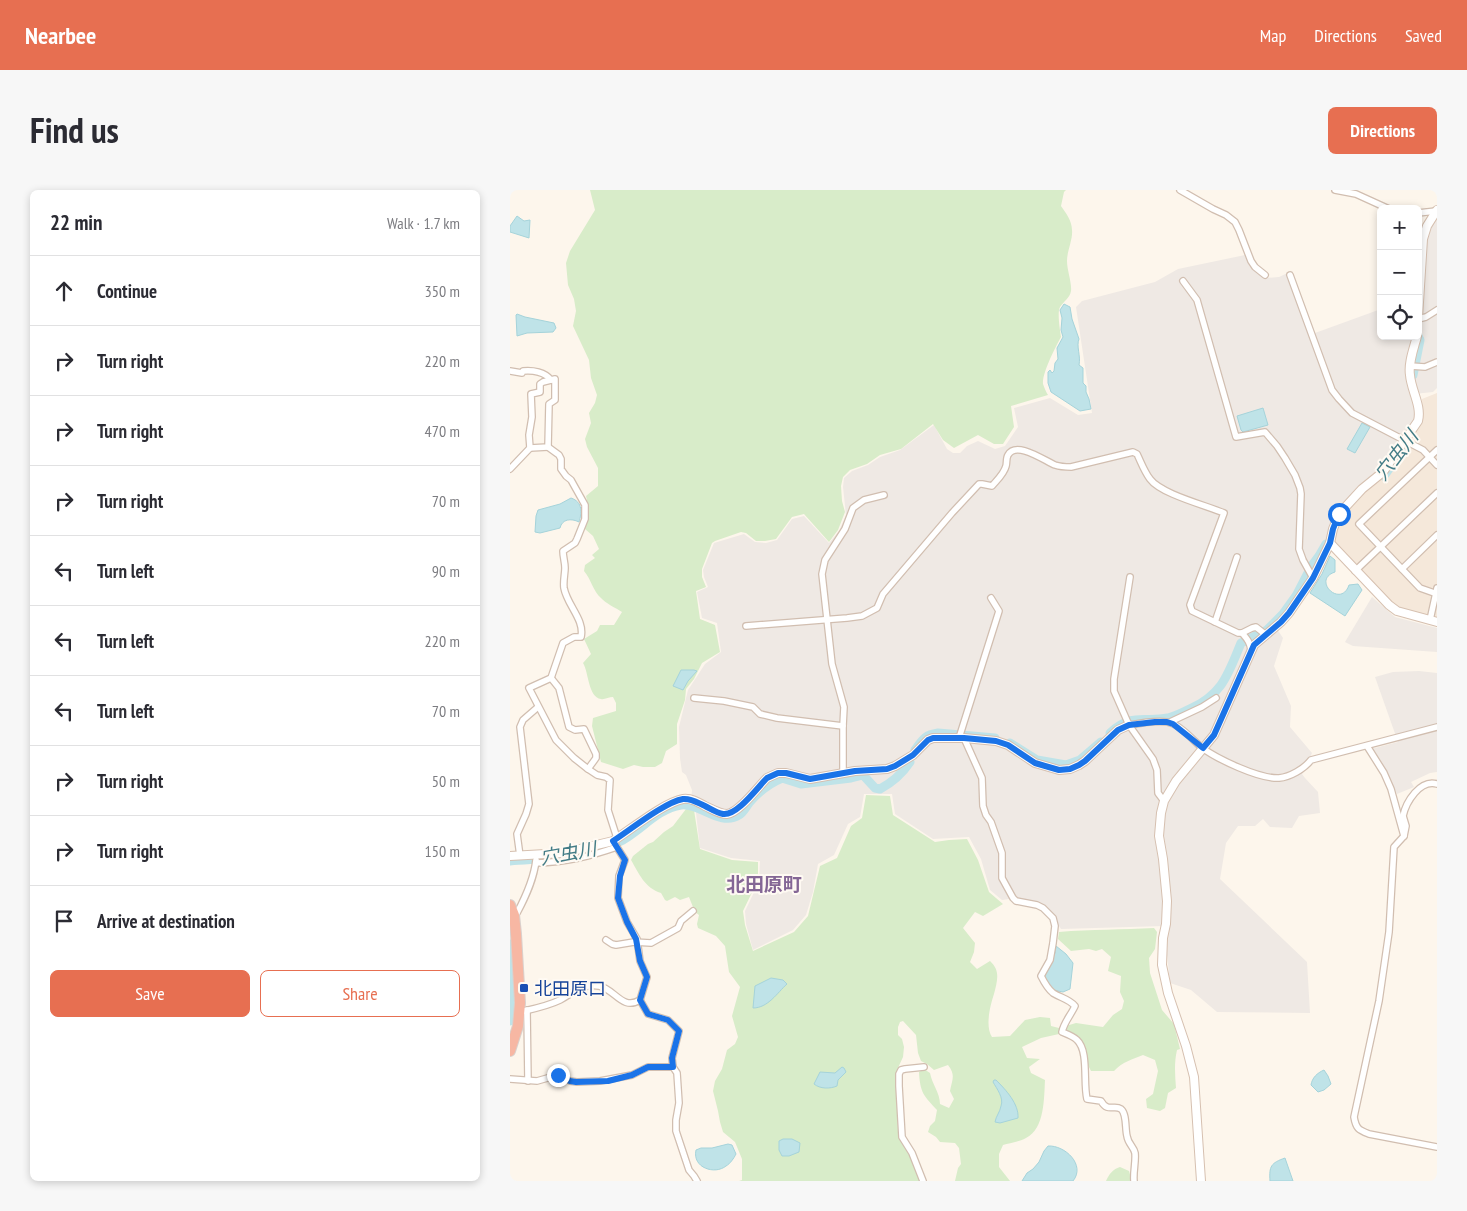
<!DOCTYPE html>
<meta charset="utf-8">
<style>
body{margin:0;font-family:"PT Sans Narrow","Noto Sans JP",sans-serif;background:#f7f7f7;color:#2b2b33}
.controls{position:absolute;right:15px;top:15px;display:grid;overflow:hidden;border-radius:8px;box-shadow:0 2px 8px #0003}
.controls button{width:45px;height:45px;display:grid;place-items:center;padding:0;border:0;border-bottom:1px solid #e1e1e2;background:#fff;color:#2b2b33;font:25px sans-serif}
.stop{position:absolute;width:15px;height:15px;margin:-11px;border:4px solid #1a73e8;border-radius:50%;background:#fff}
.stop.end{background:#1a73e8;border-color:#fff;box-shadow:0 1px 5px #0008}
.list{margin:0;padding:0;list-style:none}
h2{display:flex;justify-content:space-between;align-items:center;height:65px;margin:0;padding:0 20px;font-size:21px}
h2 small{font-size:16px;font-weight:400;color:#7c7c81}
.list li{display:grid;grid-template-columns:32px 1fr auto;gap:15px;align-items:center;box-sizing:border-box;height:70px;padding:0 20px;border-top:1px solid #e1e1e2}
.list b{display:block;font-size:19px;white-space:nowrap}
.list em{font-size:16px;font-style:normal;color:#7c7c81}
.actions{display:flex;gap:10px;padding:15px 20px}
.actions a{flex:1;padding:11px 0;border:1px solid #e76f51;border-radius:8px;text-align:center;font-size:18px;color:#e76f51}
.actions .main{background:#e76f51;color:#fff}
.icon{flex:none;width:28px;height:28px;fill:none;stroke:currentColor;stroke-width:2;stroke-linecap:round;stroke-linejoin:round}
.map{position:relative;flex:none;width:927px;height:991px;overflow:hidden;border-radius:8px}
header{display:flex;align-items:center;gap:30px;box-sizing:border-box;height:70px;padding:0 25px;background:#e76f51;color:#fff}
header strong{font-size:24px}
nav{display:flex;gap:28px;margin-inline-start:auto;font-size:18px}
.intro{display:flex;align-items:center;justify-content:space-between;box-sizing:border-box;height:120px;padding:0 30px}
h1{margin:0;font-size:35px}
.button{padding:12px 22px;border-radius:8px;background:#e76f51;color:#fff;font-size:18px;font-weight:700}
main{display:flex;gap:30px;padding:0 30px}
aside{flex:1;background:#fff;border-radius:8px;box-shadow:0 2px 8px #0003}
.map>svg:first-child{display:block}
.residential{fill:#f5e8da}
.industrial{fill:#efe9e4}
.green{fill:#d8ecc9}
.water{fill:#bfe3e8;stroke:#a5d3da}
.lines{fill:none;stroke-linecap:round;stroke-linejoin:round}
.river{stroke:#bfe3e8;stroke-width:9}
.street-casing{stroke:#d1beb0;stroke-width:8}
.secondary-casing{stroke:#d6c0b0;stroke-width:10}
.highway-casing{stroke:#dad1cd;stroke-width:12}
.street{stroke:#fff;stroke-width:5.5}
.secondary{stroke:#fff;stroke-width:8}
.highway{stroke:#f7b7a3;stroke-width:10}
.route{stroke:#1a73e8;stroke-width:6}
.transit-dot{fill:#1a4fb4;stroke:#fffaf3;stroke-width:2}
.labels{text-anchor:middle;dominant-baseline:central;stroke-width:4;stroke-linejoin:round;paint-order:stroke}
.transit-label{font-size:18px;fill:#164399;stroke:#fffaf3;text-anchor:start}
.water-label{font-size:19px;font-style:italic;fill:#437c86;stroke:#fffaf3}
.neighbourhood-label{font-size:19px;font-weight:bold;fill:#846695;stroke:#fffaf3}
</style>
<header>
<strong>Nearbee</strong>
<nav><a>Map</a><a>Directions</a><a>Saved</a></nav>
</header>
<div class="intro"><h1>Find us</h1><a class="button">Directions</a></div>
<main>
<aside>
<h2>22 min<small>Walk · 1.7 km</small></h2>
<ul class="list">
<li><svg class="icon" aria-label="ahead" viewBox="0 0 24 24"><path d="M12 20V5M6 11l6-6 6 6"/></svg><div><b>Continue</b></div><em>350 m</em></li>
<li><svg class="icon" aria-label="right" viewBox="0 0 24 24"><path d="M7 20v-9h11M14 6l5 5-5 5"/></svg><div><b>Turn right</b></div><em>220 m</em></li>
<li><svg class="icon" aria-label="right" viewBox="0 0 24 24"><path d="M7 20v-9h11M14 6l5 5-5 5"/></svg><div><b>Turn right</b></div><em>470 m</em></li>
<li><svg class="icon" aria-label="right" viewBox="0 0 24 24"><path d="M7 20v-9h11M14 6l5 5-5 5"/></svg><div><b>Turn right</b></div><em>70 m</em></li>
<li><svg class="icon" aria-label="left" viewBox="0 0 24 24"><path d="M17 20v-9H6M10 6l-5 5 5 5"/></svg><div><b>Turn left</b></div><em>90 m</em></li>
<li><svg class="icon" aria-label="left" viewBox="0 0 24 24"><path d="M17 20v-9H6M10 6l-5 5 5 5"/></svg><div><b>Turn left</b></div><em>220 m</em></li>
<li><svg class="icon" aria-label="left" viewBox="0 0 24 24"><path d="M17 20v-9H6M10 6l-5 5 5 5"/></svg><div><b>Turn left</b></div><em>70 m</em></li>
<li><svg class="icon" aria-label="right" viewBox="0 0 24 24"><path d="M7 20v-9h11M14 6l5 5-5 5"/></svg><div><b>Turn right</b></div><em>50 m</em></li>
<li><svg class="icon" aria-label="right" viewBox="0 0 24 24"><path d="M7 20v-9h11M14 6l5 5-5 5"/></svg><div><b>Turn right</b></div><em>150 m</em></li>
<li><svg class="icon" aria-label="arrive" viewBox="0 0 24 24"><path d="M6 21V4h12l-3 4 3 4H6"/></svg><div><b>Arrive at destination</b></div></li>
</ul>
<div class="actions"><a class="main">Save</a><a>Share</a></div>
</aside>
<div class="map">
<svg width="927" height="991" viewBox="0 0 927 991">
<rect width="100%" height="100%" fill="#fdf6ec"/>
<polygon class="residential" points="927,203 927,429 886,417 824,353 831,325 895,256 913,231 912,209"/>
<g class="industrial">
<polygon points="927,26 927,198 923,202 904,204 907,222 904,233 889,252 869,281 848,296 825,324 816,351 810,365 800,377 789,401 763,433 773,448 764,476 781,516 780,537 802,563 792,584 795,588 808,602 810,623 789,626 782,638 760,637 753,629 745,636 728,636 716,653 710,689 797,772 800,823 707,822 681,800 660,793 654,736 551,739 541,723 506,708 492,710 480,700 471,669 459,647 423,649 385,624 382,604 354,604 350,627 338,634 324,665 308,674 303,702 296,725 283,740 243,760 236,734 235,721 249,692 250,671 221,668 190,658 185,614 181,614 182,600 176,585 172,582 170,568 169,537 178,500 195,474 211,462 207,433 192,428 187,402 198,397 194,387 193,380 204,353 234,344 245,352 256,353 267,350 282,329 294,326 319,353 329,341 336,325 333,297 334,288 342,281 358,275 370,267 390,260 424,235 437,259 443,263 450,263 457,256 468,251 485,259 495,256 508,237 504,218 540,208 568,225 582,223 566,117 572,111 645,92 668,79 735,65 740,76 755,88 769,87 782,81 805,143 871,119 871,146 908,146 908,50 916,51 920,36"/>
<polygon points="862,407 885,427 927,438 927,462 843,456 835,452"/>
<polygon points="909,481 927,483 927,582 920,583 901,592 904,597 887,604 876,581 861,559 888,552 865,487 883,482"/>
</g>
<g class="green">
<path d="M80 0H556L554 2 551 16C556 23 562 31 562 40 563 49 557 61 557 71 557 80 562 93 561 101 560 108 553 112 550 117 547 122 550 141 551 147 546 156 532 183 533 194 534 197 536 202 538 205L501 216 504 237 493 254H484L468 245 444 258 433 250 423 234 391 259 370 265 357 274 340 280 333 287 331 296 332 311 335 322 328 340 319 352 294 324 282 327 266 349 255 351H246L236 343 231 342 205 351 202 353 192 379V387L196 397 186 401 190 429 205 435 210 462 192 473 184 489 176 499 175 510 167 534V554L156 561 152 573 145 577H133L124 575 113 579 91 572 82 536 83 528 106 521V513L103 507C99 507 94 510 91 509 78 507 79 483 73 473L81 464 74 449 87 441 90 435H104L112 422C106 418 95 413 91 408 83 401 81 389 74 381L75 375 85 368 82 365 89 359 83 346 75 339C78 327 79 317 76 306L88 296V278L77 257 75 249 81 233 79 223 85 213 87 205 81 188 79 170 63 136 66 121 64 109 58 95 56 73 60 61 85 20Z"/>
<path d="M356 605 380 606 383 625 425 652 439 650 457 649 468 670 479 702 493 714 473 726 465 722 453 738 465 753 464 762 460 772 467 779 480 771C491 781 487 791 484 804 480 816 475 837 482 847L500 846 515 830 530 827 540 828 541 836 549 838 566 833 593 837 603 825 612 819 614 811 610 802 611 786 598 781 601 767 592 759 586 761 579 759 561 761 548 749 549 742C581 739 613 740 644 738L647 742 645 759 639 768 640 783 652 820 664 834 670 859 667 860C664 873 665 885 666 898L658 903 655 918 650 921 637 918 636 909 643 904 648 881 645 870 633 865C623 869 612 872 604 881H581L575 869 576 860 568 848 558 842 531 848 512 857 517 868 530 869 519 877 521 883 535 890C534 907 535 939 516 948 509 952 500 953 493 955L489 964V977L500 991H445L448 978 451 974 449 958 445 953 430 952 426 947 418 942 420 936 425 931 427 920C414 906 410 903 409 882L414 879 420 883C422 894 430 903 430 914L439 918 444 909 440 901C442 890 446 885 438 875L424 880 417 874 411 871 408 863 406 845 393 831 390 832 388 837V845L392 849 394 857 393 867 387 880 386 890 388 942 392 953 402 968 410 991H229L232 990V969L225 952 213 942 210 932 208 921 203 901 205 891 212 879 217 860 225 854 228 847 222 826 230 797 219 782 215 756 206 746 188 738 187 734 189 725 185 722 179 707 170 710 165 707 157 711 155 710 151 703C135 698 129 684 121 670L123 666 138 654 143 652 154 642 163 636 176 619 180 618 184 620 190 659 222 670 248 672V690L233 721 235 735 243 761 284 742 298 726 310 676 327 668 341 636 352 628Z"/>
<path d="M610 977 619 981 622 991H596C599 984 603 979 610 977Z"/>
</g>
<g class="water">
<polygon points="7,26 14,31 20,30 19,48 0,42 0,36"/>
<path d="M554 114 560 117 562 129 569 149C566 156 571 166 569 175L573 178V193L576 196V202L579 209 581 219 570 221 541 202 538 193V182L540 180 542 183 544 181 545 173 548 169 547 158 553 147 551 140 552 128 550 120Z"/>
<polygon points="7,124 15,127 44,133 46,138 43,142 17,143 7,146 6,125"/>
<polygon points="753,218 758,235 733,242 731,240 727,226"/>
<polygon points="852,233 860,237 845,263 837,259"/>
<path d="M61 308C73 312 72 323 69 332 61 328 52 329 50 338L30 343 25 342 26 326 28 320 50 314Z"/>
<path d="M820 366 825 370V382C801 390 831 419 839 395L848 394 852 400 835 426 800 403 812 384Z"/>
<polygon points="171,480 184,480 187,481 178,491 173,500 163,496"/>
<polygon points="546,756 556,764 563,773 560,799 553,802 543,800 533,786 545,763"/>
<path d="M261 788 273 790 277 794C267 803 258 818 243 818L245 796Z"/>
<path d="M332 877 334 878 336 882 328 890 327 896C320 899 310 899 304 894L310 882 325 883Z"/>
<path d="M814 880 818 886 821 894 814 900 808 902 801 895C802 888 807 883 814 880Z"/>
<path d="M484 890H486C496 900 509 914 508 928L490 933 485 932C486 926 490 922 491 916 494 908 487 899 483 892Z"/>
<polygon points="273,949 282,949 290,953 289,962 279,966 272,966 269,960 269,951"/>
<path d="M218 954 222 955 226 964C224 968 220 974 216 976 205 985 182 978 186 960L191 958H202Z"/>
<path d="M538 956C555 955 576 975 563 991H512L517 983 523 979 529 972 534 961Z"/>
<path d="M775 968 783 991H760C759 976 761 973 775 968Z"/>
</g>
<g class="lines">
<g class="river">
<polyline points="903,185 910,150 908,146"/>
<polyline points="874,286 894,258"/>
<path d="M600 543C623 522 633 533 658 528 666 526 673 522 680 519 713 504 718 484 731 453L757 440 773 424 786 406 801 377 809 366 816 354"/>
<polyline points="500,553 527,570 556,575 570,570 591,552"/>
<path d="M405 560C413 549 415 545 428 543L485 548"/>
<path d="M0 671C36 668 76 669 109 652 130 642 146 619 171 615 189 612 210 637 229 625 233 623 236 617 239 613 248 602 258 594 272 588L291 594 341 588 353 585 365 598 370 599C383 592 392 584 400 572"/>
<polyline points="0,754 2,800 0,831"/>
</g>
<defs>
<g id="street">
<polyline points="670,0 703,19 716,25 725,32 729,40 741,71 745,77 755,85"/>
<polyline points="825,0 846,4 879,19"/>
<polyline points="908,23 926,21"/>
<polyline points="780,85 822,200 829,209 842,223 913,260 927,275"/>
<polyline points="673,91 687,110 726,247 755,242 767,256 775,268 785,285 790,298 791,304 789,359 793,370 803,388"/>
<polyline points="908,129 916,127 927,120"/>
<polyline points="900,176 915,177 927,172"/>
<path d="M0 181 12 183 13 181C23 180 35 182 41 190L45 189V210L39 214 38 257 20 258 0 279"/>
<path d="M38 257 49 265 51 269V279L56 286 61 290 75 315V329L67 349 65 353 53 361C53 367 55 372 55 378 55 384 53 391 54 398 57 415 75 430 71 447H64L53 453 41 488 19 498 46 550 64 568 78 579 87 585 96 587 100 590 98 620 107 648"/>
<polyline points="20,258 19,245 22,227 21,204 30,202 30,194 33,192 41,190"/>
<polyline points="927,260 849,334 910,398 927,404"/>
<polyline points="892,379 927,345"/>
<polyline points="845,381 927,303"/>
<polyline points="620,387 604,489 604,501 619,535 643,569 647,580 648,603 654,611"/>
<polyline points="920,430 927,398"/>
<polyline points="705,432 727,367"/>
<path d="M236 436 337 428 352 426 367 418 373 404 442 323 469 294H472L482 296C487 290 494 284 496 276 497 273 496 268 498 265 506 250 535 271 545 275 551 277 555 277 561 277L623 262 627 264C631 272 634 281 640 289 651 304 695 315 714 323L680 415 682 421 728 443H732C737 449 740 452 741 460"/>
<polyline points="732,443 742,438 746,437 756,445"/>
<polyline points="41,488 49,498 59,537 65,540 74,539 86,564 86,568 78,579"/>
<polyline points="184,508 214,511 243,517 250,524 267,528 333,536"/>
<polyline points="660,532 692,517 706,508"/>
<path d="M619 535C630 533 651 529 661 533 671 536 683 550 691 557 707 569 749 589 769 588 780 587 794 579 801 570L927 537"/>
<polyline points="449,548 489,421 481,408"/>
<path d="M454 548 472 588 473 616 476 625 481 632 492 663V688L503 708 506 711 527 715 533 718 543 728 545 736 543 753 540 770 531 786C534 792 538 799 543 803 551 808 559 809 565 816 561 825 554 832 552 842 557 844 563 846 567 850 579 861 573 893 577 909L591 911C598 923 604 914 611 919 617 924 615 939 617 946 618 954 624 957 625 963 626 972 623 982 624 991"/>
<path d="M857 556 874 583 881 599 894 646 884 657 879 742 869 811 844 927C846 939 849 940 859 944L927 957"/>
<polyline points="333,583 333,536 334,517 322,474 312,384 315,370 335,339 343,318 354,310 374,305"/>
<path d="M894 646 896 636 893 626C896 612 910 589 927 594"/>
<polyline points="10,666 7,644 16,624 19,614 10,537 13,530 28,517"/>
<path d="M26 673C57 672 78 667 107 657"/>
<path d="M4 725 7 723C16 706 24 689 26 670"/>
<polyline points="96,750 102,754 106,755 124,752 141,753 168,738 171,731 183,721"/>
<polyline points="130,810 138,824 158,830 169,841 162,868 163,877 167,883 169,913 166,930 166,941 179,980 184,986 187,991"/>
<polyline points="17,820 18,891"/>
<path d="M10 822C23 819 38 816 50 810 63 803 72 793 89 796 105 799 112 821 130 810L137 787 130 771 127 749 117 732 108 708 109 686 115 670 103 651"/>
<polyline points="0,889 27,891 48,885 60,891 67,892 90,891 122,885 138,877 163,877"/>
<polyline points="413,991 402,963 392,947 389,896 389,884 391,880 395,879 414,877"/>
</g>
<g id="secondary">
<polyline points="908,128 913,49 917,36 927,20"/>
<polyline points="820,353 879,415 887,421 927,432"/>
<path d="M0 666 53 663 99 652 103 651C120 640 155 612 173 609 181 608 188 612 195 616 202 619 209 624 217 624 229 623 248 597 257 588L268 583H276L300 589 345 581 377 579 385 576 403 565 418 550 423 548H454L486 551 498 555 525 573 549 580 560 579 569 575 575 571 608 540 619 535"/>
<path d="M691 991 684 887 676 856 658 803 652 775 653 748 656 734 657 711 653 669 649 646 651 623 654 611 666 591 704 545 744 455 771 432 779 423 803 388 820 353 823 339 829 324 852 299 873 282 908 231C912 216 901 200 900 185 898 173 904 158 907 146"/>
</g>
<polyline id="highway" points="0,715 4,725 6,744 10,813 8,836 0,861"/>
</defs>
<use href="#street" class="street-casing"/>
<use href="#secondary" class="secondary-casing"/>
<use href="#highway" class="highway-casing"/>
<use href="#street" class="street"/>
<use href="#secondary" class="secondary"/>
<use href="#highway" class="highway"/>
</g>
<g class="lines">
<path class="route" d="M48 885 60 891 66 892 98 891 122 885 138 877H163L162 868 169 841 158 830 138 824 130 810 137 787 130 771 126 749 117 732 108 708 110 686 115 670 103 651C120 640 155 612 173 609 181 608 188 613 195 616 201 619 207 623 213 624 227 626 247 598 257 588L268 583H276L300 589 345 581 377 579 385 576 403 565 418 550 423 548H454L486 551 498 555 525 573 549 580 560 579 569 575 575 571 608 540 619 535 645 532H657L663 534 693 558 704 545 744 455 771 432 779 423 803 388 820 353 823 339 829 324"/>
</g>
<rect class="transit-dot" x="9" y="793" width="10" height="10" rx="2.5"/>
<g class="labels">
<g class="transit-label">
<text x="24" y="798">北田原口</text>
</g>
<g class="water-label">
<text transform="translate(886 265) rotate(-52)">穴虫川</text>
<text transform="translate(58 663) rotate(-10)">穴虫川</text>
</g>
<g class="neighbourhood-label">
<text x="254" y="694">北田原町</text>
</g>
</g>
</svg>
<div class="controls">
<button>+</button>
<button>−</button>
<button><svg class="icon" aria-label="locate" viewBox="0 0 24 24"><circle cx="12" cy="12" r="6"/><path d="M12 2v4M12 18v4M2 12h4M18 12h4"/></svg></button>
</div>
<div class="stop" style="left:829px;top:324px"></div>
<div class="stop end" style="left:48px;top:885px"></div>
</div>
</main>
